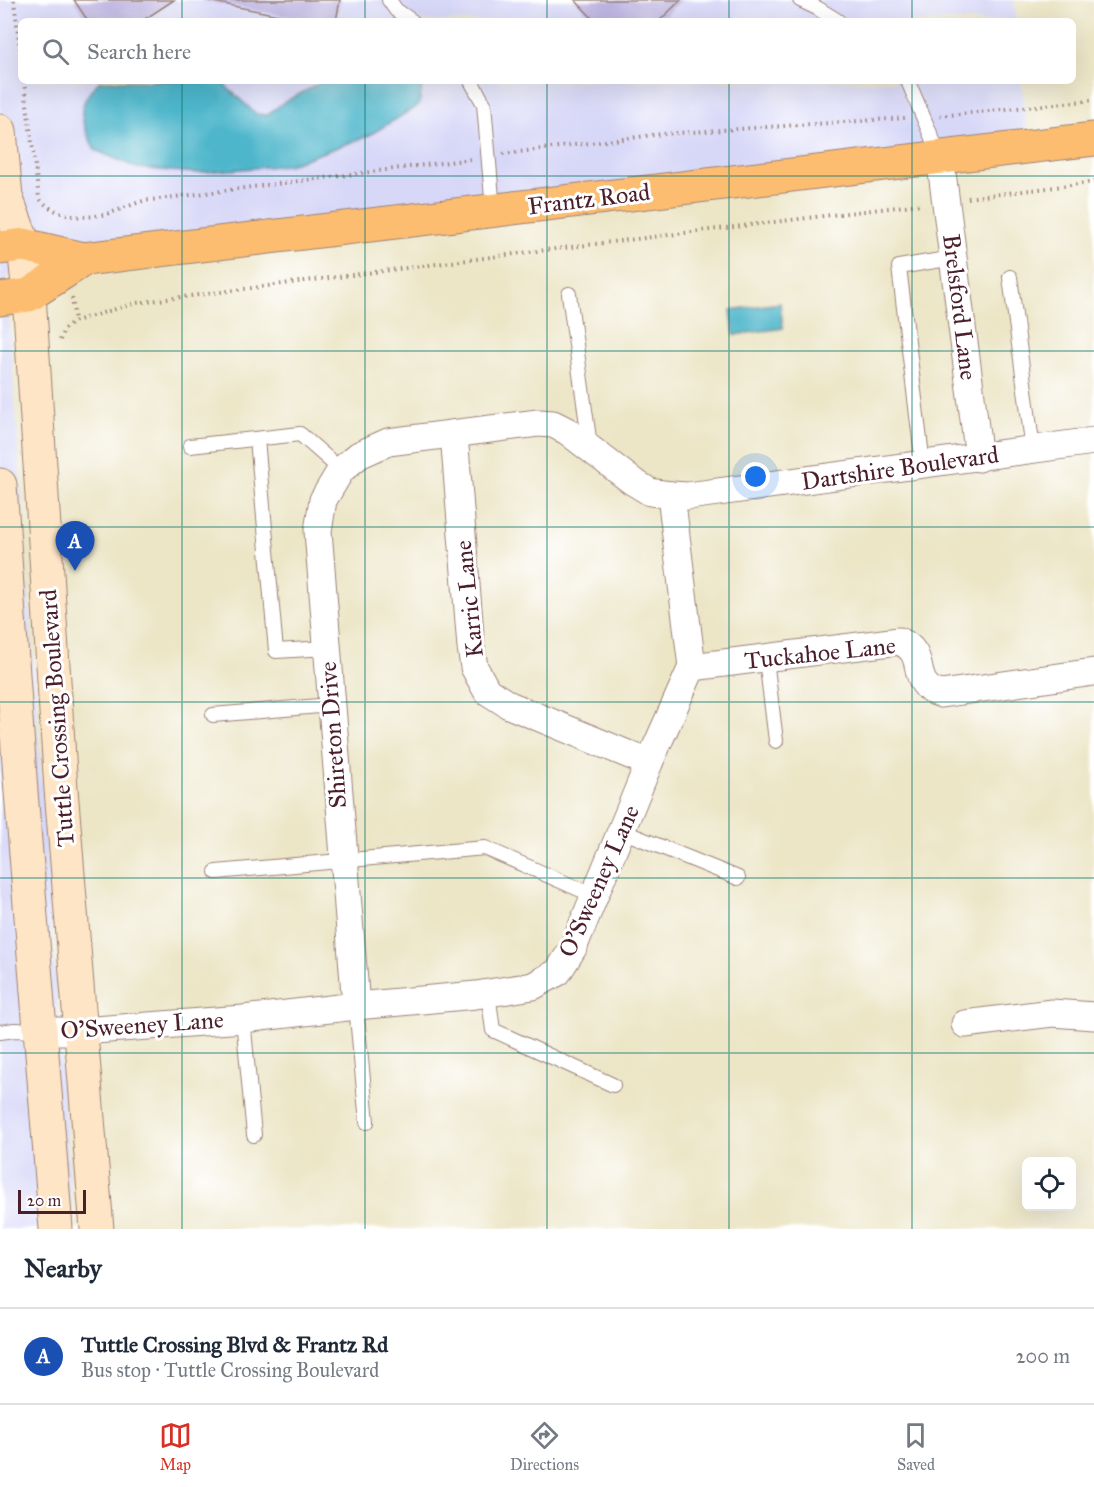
<!DOCTYPE html>
<meta charset="utf-8">
<style>
body{margin:0;font-family:"IM FELL Great Primer",serif;background:#f2f2f3;color:#1f2937}
.controls{position:absolute;right:18px;bottom:18px;display:grid;overflow:hidden;border-radius:9px;box-shadow:0 6px 24px #0002}
.controls button{width:54px;height:54px;display:grid;place-items:center;padding:0;border:0;border-bottom:2px solid #e0e1e3;background:#fff;color:#1f2937;font:30px sans-serif}
.scale{position:absolute;left:18px;bottom:15px;width:68px;box-sizing:border-box;padding-left:6px;border:3px solid #4a1f2b;border-top:0;font-size:16px;line-height:21px;white-space:nowrap;color:#4a1f2b;-webkit-text-stroke:4px #fff;paint-order:stroke}
.you{position:absolute;left:756px;top:477px;width:21px;height:21px;margin:-15px;border:4px solid #fff;border-radius:50%;background:#1a73e8;box-shadow:0 0 0 9px #1a73e833}
.badge{display:grid;place-items:center;width:39px;height:39px;border-radius:50%;background:#d93025;color:#fff;font-size:20px;font-weight:700}
.pin{position:absolute;translate:-50% -50px;filter:drop-shadow(0 2px 3px #0008)}
.pin::after{content:'';position:absolute;top:32px;width:21px;height:18px;background:inherit;clip-path:polygon(0 0,100% 0,50% 100%)}
.list{margin:0;padding:0;list-style:none}
h2{display:flex;justify-content:space-between;align-items:center;height:78px;margin:0;padding:0 24px;font-size:26px}
h2 small{font-size:20px;font-weight:400;color:#747a83}
.list li{display:grid;grid-template-columns:39px 1fr auto;gap:18px;align-items:center;box-sizing:border-box;height:96px;padding:0 24px;border-top:2px solid #e0e1e3}
.list b{display:block;font-size:22px;white-space:nowrap}
.list p{margin:0;font-size:20px;white-space:nowrap;color:#747a83}
.list em{font-size:20px;font-style:normal;color:#747a83}
.icon{flex:none;width:33px;height:33px;fill:none;stroke:currentColor;stroke-width:2;stroke-linecap:round;stroke-linejoin:round}
.map{position:relative;flex:none;width:1094px;height:1229px;overflow:hidden}
.search{position:absolute;background:#fff;box-shadow:0 6px 24px #0002;left:18px;right:18px;top:18px;height:66px;display:flex;align-items:center;gap:15px;box-sizing:border-box;padding:0 21px;border-radius:9px;color:#747a83;font-size:22px}
.sheet{height:174px;background:#fff}
nav{display:flex;justify-content:space-around;align-items:center;box-sizing:border-box;height:84px;border-top:2px solid #e0e1e3;background:#fff;font-size:16px;color:#747a83}
nav a{display:grid;justify-items:center;gap:3px}
nav .on{color:#d93025}
.map>svg:first-child{display:block}
.built{fill:#d7d7f8}
.water{fill:#4db6cb;stroke:#4c6a7b;stroke-width:1.5}
.building{fill:#b8adde}
.lines{fill:none;stroke-linecap:round;stroke-linejoin:round}
.service-casing{stroke:#9b8278;stroke-width:16}
.minor-casing{stroke:#9b8278;stroke-width:29}
.secondary-casing{stroke:#9b8278;stroke-width:35}
.primary-casing{stroke:#9b8278;stroke-width:35}
.path{stroke:#9b8278;stroke-width:4;stroke-dasharray:1.5 4.5;stroke-linecap:butt}
.service{stroke:#fff;stroke-width:14}
.minor{stroke:#fff;stroke-width:27}
.secondary{stroke:#fee5c5;stroke-width:33}
.primary{stroke:#fcbd6f;stroke-width:33}
.grid{fill:none;stroke:#0f766e;stroke-width:1.5;stroke-opacity:0.55}
.labels{text-anchor:middle;dominant-baseline:central;stroke-width:6;stroke-linejoin:round;paint-order:stroke}
.street-label{font-size:24px;fill:#4a1f2b;stroke:#fff}
</style>
<div class="map">
<svg width="1094" height="1229" viewBox="0 0 1094 1229">
<rect width="100%" height="100%" fill="#fff"/>
<filter id="ink" filterUnits="userSpaceOnUse"><feTurbulence type="fractalNoise" baseFrequency=".0167" numOctaves="2"/><feDisplacementMap in="SourceGraphic" scale="12" xChannelSelector="R" yChannelSelector="G"/><feConvolveMatrix kernelMatrix="1 2 1 2 8 2 1 2 1" color-interpolation-filters="sRGB"/></filter>
<filter id="wash" filterUnits="userSpaceOnUse"><feTurbulence type="fractalNoise" baseFrequency=".008" numOctaves="4" result="noise"/><feDisplacementMap in="SourceGraphic" scale="24" xChannelSelector="R" yChannelSelector="G"/><feGaussianBlur stdDeviation="1.35" result="paint"/><feColorMatrix in="noise" values="0 0 0 0 0 0 0 0 0 0 0 0 0 0 0 0 0 1.4 0 .05"/><feComposite in="paint" operator="in"/></filter>
<g filter="url(#wash)">
<rect width="100%" height="100%" fill="#ece5c6"/>
<polygon class="built" points="0,0 1014,0 1016,21 21,21 21,81 1021,81 1030,158 6,276 73,1229 0,1229"/>
<g class="water">
<path d="M100 81H220L256 114 267 115 283 103 324 81H419L422 85 419 105 368 136 288 165 196 173 137 168 95 150C81 121 73 106 100 81Z"/>
<polygon points="780,303 783,328 734,335 731,310"/>
</g>
<g id="blocks">
<g class="building">
<polygon points="74,0 174,0 142,21 88,21"/>
<polygon points="203,0 340,0 336,21 308,21"/>
<polygon points="575,0 681,0 659,21 595,21"/>
</g>
</g>
</g>
<g filter="url(#ink)">
<use href="#blocks" fill-opacity="0" stroke="#9b8278" stroke-width="1.5"/>
<g class="lines">
<defs>
<g id="service">
<polyline points="389,0 396,10 412,21"/>
<polyline points="800,0 817,8 838,21"/>
<polyline points="471,81 484,104 493,210"/>
<polyline points="908,81 940,157"/>
<polyline points="1010,277 1033,450"/>
<polyline points="569,294 590,446"/>
<polyline points="257,439 276,651 327,648"/>
<polyline points="190,446 300,434 341,470"/>
<polyline points="923,465 899,267 953,258"/>
<polyline points="766,659 776,741"/>
<polyline points="213,715 331,705"/>
<polyline points="622,831 738,878"/>
<polyline points="216,872 485,848 595,896"/>
<polyline points="488,993 493,1030 613,1085"/>
<polyline points="356,1006 367,1122"/>
<polyline points="243,1019 254,1135"/>
<polyline points="0,1032 15,1030 40,1031"/>
</g>
<g id="minor">
<polyline points="940,157 979,458"/>
<polyline points="454,434 471,647 474,667 487,691 509,705 649,763"/>
<path d="M692 667 899 641C931 654 906 684 941 694L1094 672"/>
<polyline points="356,1006 318,531 323,500 341,470 359,455 388,442 538,423 553,424 567,431 632,481 650,492 671,495 688,496 1094,441"/>
<polyline points="965,1024 1052,1013 1094,1016"/>
<polyline points="41,1031 81,1031 243,1019 356,1006 476,995 533,986 558,972 573,948 649,763 692,667 671,495"/>
</g>
<g id="secondary">
<polyline points="0,131 6,197 24,245 29,295 61,789 97,1229"/>
<polyline points="0,485 21,792 56,1229"/>
</g>
<g id="primary">
<polyline points="0,248 24,245 84,259 1094,139"/>
<polyline points="0,299 29,295 84,259"/>
</g>
</defs>
<use href="#service" class="service-casing"/>
<use href="#minor" class="minor-casing"/>
<use href="#secondary" class="secondary-casing"/>
<use href="#primary" class="primary-casing"/>
<g class="path">
<polyline points="14,0 21,57"/>
<path d="M24 81 39 198C55 217 82 220 106 214 118 211 130 205 143 201L472 159"/>
<polyline points="940,116 1094,100"/>
<polyline points="503,154 662,134 905,118"/>
<polyline points="968,198 1094,182"/>
<polyline points="72,298 75,321"/>
<polyline points="60,340 64,329 75,321 136,303 522,253 921,204"/>
</g>
<use href="#service" class="service"/>
<use href="#minor" class="minor"/>
<use href="#secondary" class="secondary"/>
<use href="#primary" class="primary"/>
</g>
</g>
<path class="grid" d="M182 0V21M365 0V21M547 0V21M729 0V21M912 0V21M182 81V1229M365 81V1229M547 81V1229M729 81V1229M912 81V1229M0 176H1094M0 351H1094M0 527H1094M0 702H1094M0 878H1094M0 1053H1094"/>
<g class="labels">
<g class="street-label">
<text transform="translate(589 199) rotate(-7)">Frantz Road</text>
<text transform="translate(960 307) rotate(83)">Brelsford Lane</text>
<text transform="translate(900 468) rotate(-8)">Dartshire Boulevard</text>
<text transform="translate(469 599) rotate(-96)">Karric Lane</text>
<text transform="translate(820 653) rotate(-6)">Tuckahoe Lane</text>
<text transform="translate(57 718) rotate(-94)">Tuttle Crossing Boulevard</text>
<text transform="translate(333 735) rotate(-94)">Shireton Drive</text>
<text transform="translate(599 881) rotate(-66)">O'Sweeney Lane</text>
<text transform="translate(142 1025) rotate(-4)">O'Sweeney Lane</text>
</g>
</g>
</svg>
<div class="controls">
<button><svg class="icon" aria-label="locate" viewBox="0 0 24 24"><circle cx="12" cy="12" r="6"/><path d="M12 2v4M12 18v4M2 12h4M18 12h4"/></svg></button>
</div>
<div class="scale">20 m</div>
<div class="you"></div>
<div class="pin badge" style="left:75px;top:571px;background:#1a4fb4">A</div>
<div class="search"><svg class="icon" aria-label="search" viewBox="0 0 24 24"><circle cx="10" cy="10" r="6"/><path d="M15 15l6 6"/></svg>Search here</div>
</div>
<section class="sheet">
<h2>Nearby<small></small></h2>
<ul class="list">
<li><span class="badge" style="background:#1a4fb4">A</span><div><b>Tuttle Crossing Blvd &amp; Frantz Rd</b><p>Bus stop · Tuttle Crossing Boulevard</p></div><em>200 m</em></li>
</ul>
</section>
<nav>
<a class="on"><svg class="icon" aria-label="map" viewBox="0 0 24 24"><path d="M3 6l6-2 6 2 6-2v14l-6 2-6-2-6 2zM9 4v14M15 6v14"/></svg>Map</a>
<a><svg class="icon" aria-label="directions" viewBox="0 0 24 24"><path d="M12 3l9 9-9 9-9-9zM9 14v-3h6M13 9l2 2-2 2"/></svg>Directions</a>
<a><svg class="icon" aria-label="saved" viewBox="0 0 24 24"><path d="M7 4h10v16l-5-4-5 4z"/></svg>Saved</a>
</nav>
